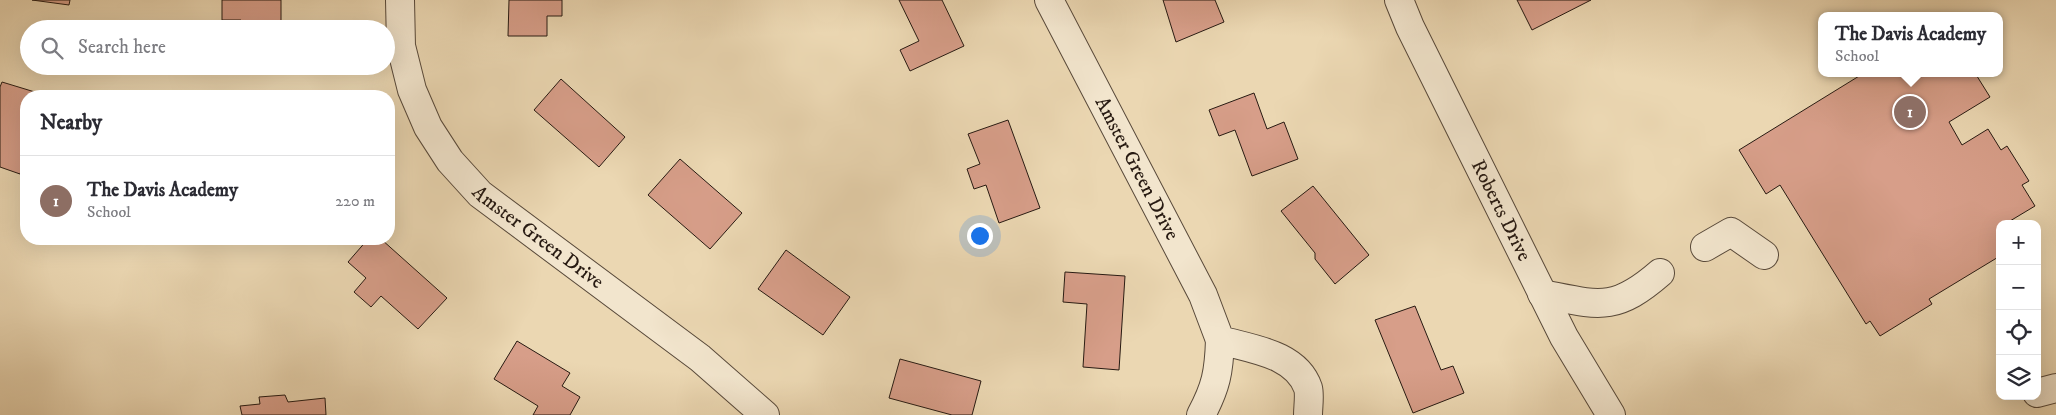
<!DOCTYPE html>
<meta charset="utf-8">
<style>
body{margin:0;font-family:"IM FELL DW Pica",serif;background:#f7f7f7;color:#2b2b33}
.controls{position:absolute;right:15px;bottom:15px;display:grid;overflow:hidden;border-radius:10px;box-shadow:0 5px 20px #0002}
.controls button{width:45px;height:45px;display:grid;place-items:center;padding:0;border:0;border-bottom:1px solid #e1e1e2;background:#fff;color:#2b2b33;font:25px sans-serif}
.you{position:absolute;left:979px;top:235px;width:18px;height:18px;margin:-12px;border:4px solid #fff;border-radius:50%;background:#1a73e8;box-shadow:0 0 0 8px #1a73e833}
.badge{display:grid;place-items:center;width:32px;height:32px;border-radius:50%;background:#db2777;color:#fff;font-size:16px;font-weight:700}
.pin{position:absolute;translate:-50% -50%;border:2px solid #fff;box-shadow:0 1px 5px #0006}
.popup{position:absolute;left:1818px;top:12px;width:185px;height:65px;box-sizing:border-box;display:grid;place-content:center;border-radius:10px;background:#fff;filter:drop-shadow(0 1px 4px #0005);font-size:16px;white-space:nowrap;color:#7c7c81}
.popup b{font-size:19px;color:#2b2b33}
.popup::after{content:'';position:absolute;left:50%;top:100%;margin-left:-10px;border:10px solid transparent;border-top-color:#fff}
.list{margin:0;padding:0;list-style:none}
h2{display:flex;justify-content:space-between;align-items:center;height:65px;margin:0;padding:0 20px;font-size:21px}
h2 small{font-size:16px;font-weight:400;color:#7c7c81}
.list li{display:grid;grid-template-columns:32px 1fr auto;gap:15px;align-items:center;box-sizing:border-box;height:90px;padding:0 20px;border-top:1px solid #e1e1e2}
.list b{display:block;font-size:19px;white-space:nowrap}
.list p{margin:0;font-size:16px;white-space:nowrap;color:#7c7c81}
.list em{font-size:16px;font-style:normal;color:#7c7c81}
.icon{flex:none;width:28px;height:28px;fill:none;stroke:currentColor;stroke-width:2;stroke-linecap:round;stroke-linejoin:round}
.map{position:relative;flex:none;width:2056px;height:415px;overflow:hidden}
.search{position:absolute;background:#fff;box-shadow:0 5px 20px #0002;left:20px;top:20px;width:375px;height:55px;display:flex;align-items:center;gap:12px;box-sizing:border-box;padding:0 18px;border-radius:28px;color:#7c7c81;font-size:19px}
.panel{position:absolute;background:#fff;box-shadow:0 5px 20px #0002;left:20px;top:90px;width:375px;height:155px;border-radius:20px}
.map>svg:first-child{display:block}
.building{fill:#d79e89;stroke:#271a12}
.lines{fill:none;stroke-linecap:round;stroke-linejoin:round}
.minor-casing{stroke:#58493a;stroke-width:30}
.minor{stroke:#f2e5cd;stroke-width:28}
.labels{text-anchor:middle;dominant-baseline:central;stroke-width:4;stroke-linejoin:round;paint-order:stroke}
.street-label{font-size:20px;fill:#271a12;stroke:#f2e5cd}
</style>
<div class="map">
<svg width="2056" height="415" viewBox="0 0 2056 415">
<rect width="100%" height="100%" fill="#ebd7b2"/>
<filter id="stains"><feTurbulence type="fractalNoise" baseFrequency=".004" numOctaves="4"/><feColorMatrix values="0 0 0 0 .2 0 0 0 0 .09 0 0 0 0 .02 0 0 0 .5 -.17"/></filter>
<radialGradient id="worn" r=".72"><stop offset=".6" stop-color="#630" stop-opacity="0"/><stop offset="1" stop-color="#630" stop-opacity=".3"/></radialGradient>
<g class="building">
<polygon points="32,0 70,0 69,5"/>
<polygon points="222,0 281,0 281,28 295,29 241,29 241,20 222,20"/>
<polygon points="509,0 562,0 562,16 547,16 547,36 508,36"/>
<polygon points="899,0 942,0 964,46 910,71 900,50 919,41"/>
<polygon points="1163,0 1215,0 1224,22 1176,42"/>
<polygon points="1517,0 1591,0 1532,30"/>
<polygon points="1864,73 1975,73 1990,97 1949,122 1962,145 1988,129 2001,150 2007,146 2029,181 2022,185 2035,206 2010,221 2012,224 2000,224 2000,256 1929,299 1932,304 1880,336 1870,321 1866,324 1780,185 1766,194 1739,150"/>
<polygon points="561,79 625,137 599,167 534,110"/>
<polygon points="2,82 48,96 26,96 26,154 20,174 0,167 0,87"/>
<polygon points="1254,93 1267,129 1284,122 1298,159 1252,176 1235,130 1219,136 1209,110"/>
<polygon points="1008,120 1040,208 999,223 986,185 974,189 967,169 980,164 968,134"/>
<polygon points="680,159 742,213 710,249 648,195"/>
<polygon points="1313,186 1369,255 1335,284 1315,259 1315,253 1281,211"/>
<polygon points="368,239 381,239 447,298 418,329 381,296 371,307 354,292 366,278 348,262"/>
<polygon points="786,250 850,297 823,335 758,289"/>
<polygon points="1065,272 1125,276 1119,370 1083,367 1087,304 1063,302"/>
<polygon points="1415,306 1441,370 1453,366 1464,393 1413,413 1375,320"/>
<polygon points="517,341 570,373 562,386 580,397 570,415 533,415 538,406 494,379"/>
<polygon points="900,359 981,381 972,415 952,415 889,398"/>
<polygon points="285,395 288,402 325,398 326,415 242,415 240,406 260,404 259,397"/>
</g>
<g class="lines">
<defs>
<g id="minor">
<path id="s1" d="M400 0 401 46 412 90 428 127 450 161 480 194 700 358 765 415"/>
<path id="s2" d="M1049 0 1203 295 1220 340C1250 349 1296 353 1308 388 1310 395 1308 407 1308 415"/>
<path id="s3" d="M1399 0 1410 27 1564 337 1611 415"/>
<polyline points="1705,247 1731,232 1764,255"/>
<path d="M1542 294C1598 305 1614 313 1660 273"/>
<polyline points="2037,393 2056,388"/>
<path d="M1201 415C1216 387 1219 372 1220 340"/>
</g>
</defs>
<use href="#minor" class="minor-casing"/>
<use href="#minor" class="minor"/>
</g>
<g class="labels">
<g class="street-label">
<text stroke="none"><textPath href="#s2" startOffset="190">Amster Green Drive</textPath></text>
<text stroke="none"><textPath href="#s3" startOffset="234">Roberts Drive</textPath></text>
<text stroke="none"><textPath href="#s1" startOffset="289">Amster Green Drive</textPath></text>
</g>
</g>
<rect width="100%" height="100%" filter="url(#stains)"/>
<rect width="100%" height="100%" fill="url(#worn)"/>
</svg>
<div class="controls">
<button>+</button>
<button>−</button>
<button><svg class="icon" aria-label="locate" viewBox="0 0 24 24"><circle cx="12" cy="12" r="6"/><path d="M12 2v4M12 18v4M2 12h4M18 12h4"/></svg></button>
<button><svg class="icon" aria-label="layers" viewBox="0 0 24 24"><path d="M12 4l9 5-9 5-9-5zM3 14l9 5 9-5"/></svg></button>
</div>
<div class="you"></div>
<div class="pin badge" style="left:1910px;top:112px;background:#8d6e63">1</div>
<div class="popup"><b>The Davis Academy</b>School</div>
<div class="search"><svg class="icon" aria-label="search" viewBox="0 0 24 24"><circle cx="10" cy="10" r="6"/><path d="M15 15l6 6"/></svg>Search here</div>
<section class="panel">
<h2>Nearby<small></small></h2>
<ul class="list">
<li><span class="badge" style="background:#8d6e63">1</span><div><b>The Davis Academy</b><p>School</p></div><em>220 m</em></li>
</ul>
</section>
</div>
